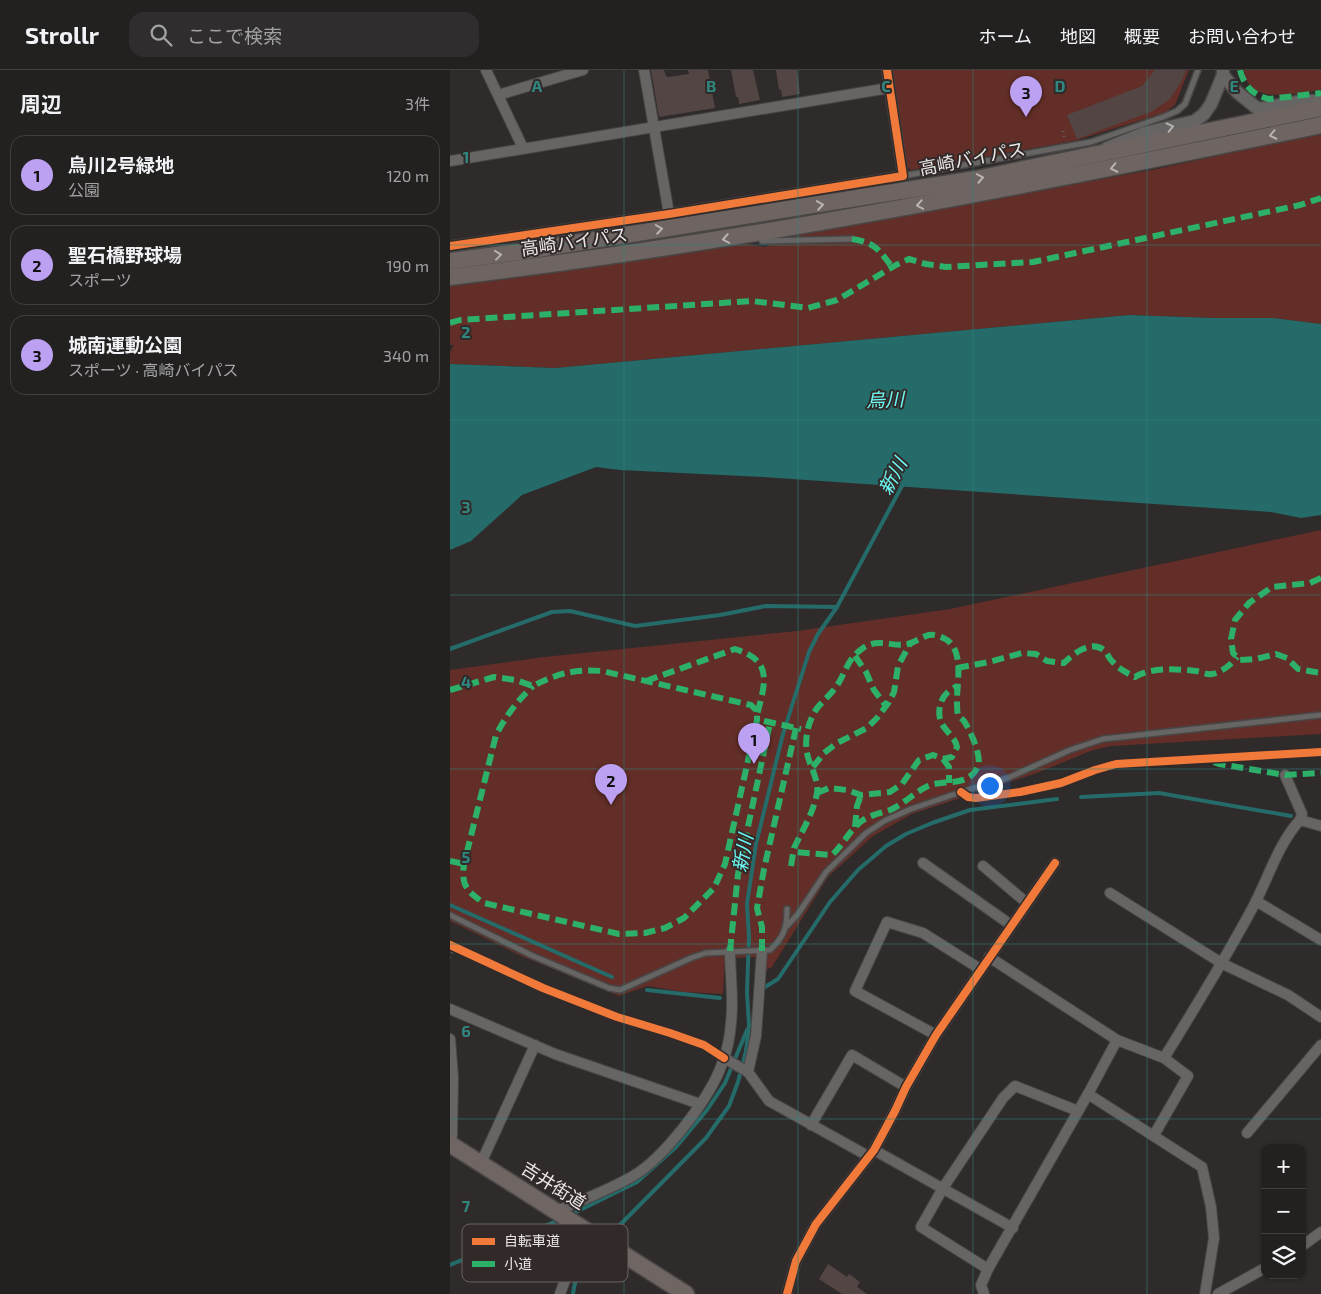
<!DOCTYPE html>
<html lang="ja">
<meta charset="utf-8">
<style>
body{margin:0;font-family:"Exo 2","Noto Sans JP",sans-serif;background:#2f2d2d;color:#f1f3f6}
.controls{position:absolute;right:15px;bottom:15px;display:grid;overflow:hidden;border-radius:10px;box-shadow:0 1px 4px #0004}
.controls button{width:45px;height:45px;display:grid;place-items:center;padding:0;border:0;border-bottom:1px solid #403e3e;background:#232020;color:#f1f3f6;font:25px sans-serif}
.you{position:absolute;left:539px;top:715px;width:18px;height:18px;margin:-12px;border:4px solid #fff;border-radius:50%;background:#1a73e8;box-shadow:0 0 0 8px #1a73e833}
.badge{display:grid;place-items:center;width:32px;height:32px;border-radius:50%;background:#bca0f2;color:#111;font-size:16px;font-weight:700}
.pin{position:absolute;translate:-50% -41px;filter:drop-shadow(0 1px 2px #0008)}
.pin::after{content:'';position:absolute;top:26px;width:18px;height:15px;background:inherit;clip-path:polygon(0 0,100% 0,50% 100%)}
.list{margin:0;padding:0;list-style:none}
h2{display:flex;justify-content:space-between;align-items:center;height:65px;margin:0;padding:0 20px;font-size:21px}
h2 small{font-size:16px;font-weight:400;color:#a3a3a5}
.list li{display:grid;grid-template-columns:32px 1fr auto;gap:15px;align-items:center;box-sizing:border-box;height:80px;margin:0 10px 10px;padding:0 10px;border:1px solid #403e3e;border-radius:15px}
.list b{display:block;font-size:19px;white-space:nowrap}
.list p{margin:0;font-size:16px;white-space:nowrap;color:#a3a3a5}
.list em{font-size:16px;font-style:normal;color:#a3a3a5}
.icon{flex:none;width:28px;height:28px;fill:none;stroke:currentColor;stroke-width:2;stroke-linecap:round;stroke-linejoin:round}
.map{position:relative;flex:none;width:871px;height:1224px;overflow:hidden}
header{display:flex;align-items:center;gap:30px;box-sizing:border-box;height:70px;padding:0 25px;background:#232020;border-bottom:1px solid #403e3e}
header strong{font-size:24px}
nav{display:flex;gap:28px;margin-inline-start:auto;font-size:18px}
.search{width:350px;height:45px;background:#2f2d2d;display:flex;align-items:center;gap:12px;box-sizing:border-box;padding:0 18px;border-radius:15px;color:#a3a3a5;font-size:19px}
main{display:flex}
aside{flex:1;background:#232020}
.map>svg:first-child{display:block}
.green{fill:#622e27}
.water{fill:#246b69}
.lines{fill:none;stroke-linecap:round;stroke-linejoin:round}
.stream{stroke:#246b69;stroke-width:4}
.building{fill:#534543}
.service-casing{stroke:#494646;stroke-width:8}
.minor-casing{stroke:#494646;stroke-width:12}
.tertiary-casing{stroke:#494646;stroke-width:15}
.primary-casing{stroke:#494646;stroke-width:19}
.trunk-casing{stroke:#494646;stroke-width:19}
.path{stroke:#666363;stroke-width:2.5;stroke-dasharray:1 4;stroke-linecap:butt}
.service{stroke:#676564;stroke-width:5}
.minor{stroke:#676564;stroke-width:10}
.tertiary{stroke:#676564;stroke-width:12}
.primary{stroke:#6f6664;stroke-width:16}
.trunk{stroke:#6e6462;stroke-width:16}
.quiet{stroke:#2db169;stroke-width:6;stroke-dasharray:12 6;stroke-linecap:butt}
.cycleway-casing{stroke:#312a29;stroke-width:11}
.cycleway{stroke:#f17a3a;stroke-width:8}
.oneway{stroke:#b6b3b2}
.oneway2{stroke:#b9b3b1}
.grid{fill:none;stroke:#308780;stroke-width:1;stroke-opacity:0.55}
.labels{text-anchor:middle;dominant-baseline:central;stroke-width:4;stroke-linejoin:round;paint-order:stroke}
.street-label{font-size:18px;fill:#ebe7e6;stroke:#312a29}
.water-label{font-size:19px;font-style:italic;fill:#6efcf7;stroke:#312a29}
.key{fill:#312a29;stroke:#696362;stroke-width:1}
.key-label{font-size:14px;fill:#ebe7e6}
.grid-label{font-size:16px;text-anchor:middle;font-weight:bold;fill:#308780;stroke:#312a29;stroke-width:4;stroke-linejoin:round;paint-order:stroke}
</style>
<header>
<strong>Strollr</strong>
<div class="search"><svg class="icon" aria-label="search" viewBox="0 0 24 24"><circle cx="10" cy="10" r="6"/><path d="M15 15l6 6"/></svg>ここで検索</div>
<nav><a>ホーム</a><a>地図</a><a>概要</a><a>お問い合わせ</a></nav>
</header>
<main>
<aside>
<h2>周辺<small>3件</small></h2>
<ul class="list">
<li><span class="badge">1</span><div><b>烏川2号緑地</b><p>公園</p></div><em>120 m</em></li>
<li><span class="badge">2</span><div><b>聖石橋野球場</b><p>スポーツ</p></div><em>190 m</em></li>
<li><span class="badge">3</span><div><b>城南運動公園</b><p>スポーツ · 高崎バイパス</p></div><em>340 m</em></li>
</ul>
</aside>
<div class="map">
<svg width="871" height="1224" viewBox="0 0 871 1224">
<rect width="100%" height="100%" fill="#2f2b2b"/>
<g class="green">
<polygon points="443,0 739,0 725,35 714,43 624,71 461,100 455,95"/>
<path d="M794 0H871V20C851 22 809 34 797 11 795 8 795 4 794 0Z"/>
<polygon points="871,63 871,254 823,248 764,248 679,245 105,298 0,294 0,282 4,275 0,275 0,212 288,173 316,177 321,174 371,172 400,166 330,168 707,99"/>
<polygon points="871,460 871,664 661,676 643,680 587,703 462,744 423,766 378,807 322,897 316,900 315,887 275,888 273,924 234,922 197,916 169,926 69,885 0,851 0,600 94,587 347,561 500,539"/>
</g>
<polygon class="water" points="679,245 764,248 823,248 871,254 871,445 851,448 821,442 313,407 170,400 146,397 72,425 21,471 0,480 0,294 105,298"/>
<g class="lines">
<g class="stream">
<polyline points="0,579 102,542 120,541 185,556 270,545 316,536 387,537"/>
<polyline points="631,727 709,723 841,746"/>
<polyline points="0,835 162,907"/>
<polyline points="315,917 328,909 380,832 408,800 436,776 456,764 482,753 520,740 607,729"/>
<polyline points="197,920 270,928"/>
<polyline points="120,1145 187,1112 226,1077 257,1040 275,1013 297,960"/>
<polyline points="157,1168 256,1068 279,1036 288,1012 296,981 299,955 297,922 299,867 297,834 306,774 333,664 359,582 368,564 387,537 453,414"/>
<polyline points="0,1195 109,1150"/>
<path d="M123 1224C125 1204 136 1189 150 1175"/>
</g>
</g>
<g class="building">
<polygon points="201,0 214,0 216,6 218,7 239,4 238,0 258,0 265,38 209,47"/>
<polygon points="281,0 303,0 310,30 289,34 288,27 286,27"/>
<polygon points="326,0 347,0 350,24 332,27 331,19 329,20"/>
<polygon points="705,0 736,0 732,11 720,29 703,41 627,69 617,45 692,16"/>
<polygon points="378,1194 397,1207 399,1204 410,1212 407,1217 417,1224 392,1224 369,1209"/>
</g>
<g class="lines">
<defs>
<g id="service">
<polyline points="453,106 641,72 713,47 727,41 735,34 748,0"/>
<polyline points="310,166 312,171 402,169"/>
<path d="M0 845 83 886 159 918 170 920 241 888 256 883 320 880C334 867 337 858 337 839"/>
<polyline points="337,856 348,844 376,802 416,763 436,750 461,739 511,722 560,707 620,680 653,669 871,645"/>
</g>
<g id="minor">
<polyline points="36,0 73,78"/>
<polyline points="194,0 219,144"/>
<polyline points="48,25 133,0"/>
<polyline points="0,91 439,18"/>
<polyline points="0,176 219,144 453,106 437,0"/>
<polyline points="835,705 852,744 850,750"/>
<polyline points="473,793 561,855"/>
<polyline points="533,796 577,833"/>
<polyline points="660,823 773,894 838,925 871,947"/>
<polyline points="806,831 871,870"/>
<polyline points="312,881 306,966 298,1002 319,1031 418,1086"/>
<path d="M539 887 667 970 714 988C745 938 775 889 803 837 818 809 828 774 850 750L871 756"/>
<polyline points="0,939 105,984 250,1034"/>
<polyline points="486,965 405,921 437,852 473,863 530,899"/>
<polyline points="0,969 3,1007 2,1065 0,1073"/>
<polyline points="274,988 298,1002"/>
<polyline points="638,1024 752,1097 761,1137 764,1168 755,1224"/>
<polyline points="361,1055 402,985 456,1017"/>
<polyline points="797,1063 871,975"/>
<polyline points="704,1065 738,1006 714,988"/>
<polyline points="424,1080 563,1158"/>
<polyline points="31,1093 85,975"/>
<path d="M107 1141C132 1130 159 1120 183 1106 214 1088 260 1028 272 994 277 981 280 967 281 953 284 929 280 905 280 881"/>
<polyline points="852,1176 871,1162"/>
<polyline points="538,1199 471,1157 493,1118 553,1028 565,1016 628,1041"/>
<polyline points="110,1224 118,1202 144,1164"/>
<polyline points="337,1224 346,1191 366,1154 424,1080 445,1041 456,1017 486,965 605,793"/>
<polyline points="534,1224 531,1215 538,1199 638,1024 667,970"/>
<polyline points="768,1224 815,1198"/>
</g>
<g id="tertiary">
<polyline points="773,5 787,22 808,39 853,31 871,31"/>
<polyline points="657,78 694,63 745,51 754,44 761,34 773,5 773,0"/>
</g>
<polyline id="primary" points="0,1074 236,1224"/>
<g id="trunk">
<polyline points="0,191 69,182 526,109 871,38"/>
<path d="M0 207C293 172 582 115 871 55"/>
</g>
</defs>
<use href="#service" class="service-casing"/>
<use href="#minor" class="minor-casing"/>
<use href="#tertiary" class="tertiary-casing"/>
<use href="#primary" class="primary-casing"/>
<use href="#trunk" class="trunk-casing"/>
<g class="path">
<polyline points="613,61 615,70"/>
<polyline points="0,888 4,877"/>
</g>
<use href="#service" class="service"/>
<use href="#minor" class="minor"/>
<use href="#tertiary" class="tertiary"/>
<use href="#primary" class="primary"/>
<use href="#trunk" class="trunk"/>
<g class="quiet">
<path d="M790 0C794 16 803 25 819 29L871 23"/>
<path d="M402 169C426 173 428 179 442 197"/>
<polyline points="0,253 10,250 302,231 358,238 387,230 446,195 459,189 476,194 496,197 583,192 850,135 871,128"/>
<polyline points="871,508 860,513 822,517 799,533 785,550 781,569 783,583 790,590 806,589 826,584 837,588 848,599 871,603"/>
<polyline points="405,586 416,602 424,620 436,636"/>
<path d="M507 598 539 592 572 583 586 584 597 591 614 593C624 583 642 569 655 581 658 584 659 589 662 591 669 599 677 603 685 607 700 597 729 599 746 601 751 602 757 605 762 604 771 603 782 594 787 587"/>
<path d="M196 611 285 579C324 591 315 613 307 645"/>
<path d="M0 620 44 607 66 610 83 616C108 603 125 599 152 601L301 635 307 641V650L275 794 264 818 234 848 215 858 195 863 169 864 34 833C17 821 11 816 14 794L46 665C56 646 67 631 83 616"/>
<polyline points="314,651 351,659"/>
<polyline points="493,689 499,697 499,713"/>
<polyline points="764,692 769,694 835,705 871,703"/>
<polyline points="363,697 374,683 387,673 417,658 427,648 439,632 444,622 448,596 461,572"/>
<path d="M367 723 379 718 397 720 411 725 440 722 452 714 469 690 483 685 493 689 502 687 507 677C505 667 497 663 492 654 487 645 489 630 497 623 499 620 504 618 507 616"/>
<polyline points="405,757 407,736 411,725"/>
<polyline points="0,791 14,794"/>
<path d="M341 796 344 778C352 761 364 742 367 723 369 709 359 695 357 683 354 668 359 648 368 637 374 630 381 624 386 617 394 606 397 591 408 582 426 565 440 578 458 574 465 572 472 567 479 565 485 564 492 567 497 570 514 582 507 612 507 630 507 634 507 641 508 645 510 647 512 649 514 651 520 660 532 686 528 696 519 718 495 709 478 716 465 722 454 734 440 740 428 744 415 746 406 756 397 765 392 776 382 785L343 782"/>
<polyline points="280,881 288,804 320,653"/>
<polyline points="312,881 312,857 307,838 314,799 346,658"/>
</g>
<defs>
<g id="cycleway">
<polyline points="0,176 219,144 453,106 437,0"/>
<polyline points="511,722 518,727 526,728 570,722 611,713 645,700 666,694 871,682"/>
<polyline points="0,875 93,918 167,947 220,963 254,975 274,988"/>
<polyline points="337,1224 346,1191 366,1154 424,1080 445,1041 456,1017 486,965 605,793"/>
</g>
</defs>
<use href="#cycleway" class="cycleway-casing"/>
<use href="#cycleway" class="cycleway"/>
</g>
<defs><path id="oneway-chevron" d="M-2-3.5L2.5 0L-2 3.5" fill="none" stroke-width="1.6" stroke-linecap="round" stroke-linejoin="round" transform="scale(1.25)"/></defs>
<use class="oneway" href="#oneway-chevron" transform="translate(720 57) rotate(-13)"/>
<g class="oneway2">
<use href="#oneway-chevron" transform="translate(823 65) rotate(168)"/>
<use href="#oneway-chevron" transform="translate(664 98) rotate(168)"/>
<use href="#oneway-chevron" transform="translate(530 108) rotate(-11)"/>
<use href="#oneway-chevron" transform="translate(370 135) rotate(-9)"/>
<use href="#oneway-chevron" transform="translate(470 135) rotate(170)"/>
<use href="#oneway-chevron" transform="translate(209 159) rotate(-9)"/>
<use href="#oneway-chevron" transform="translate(276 169) rotate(170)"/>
<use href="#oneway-chevron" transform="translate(48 185) rotate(-7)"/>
</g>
<path class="grid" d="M174 0V1224M348 0V1224M523 0V1224M697 0V1224M0 175H871M0 350H871M0 525H871M0 699H871M0 874H871M0 1049H871"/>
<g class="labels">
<g class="street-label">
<text transform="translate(522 88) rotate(-11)">高崎バイパス</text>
<text transform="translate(124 171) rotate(-8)">高崎バイパス</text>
<text transform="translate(104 1115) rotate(32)">吉井街道</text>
</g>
<g class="water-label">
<text transform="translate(435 329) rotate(-2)">烏川</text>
<text transform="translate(442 406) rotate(-62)">新川</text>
<text transform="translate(292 783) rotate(-80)">新川</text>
</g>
</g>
<rect x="12" y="1154" width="166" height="58" rx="8" class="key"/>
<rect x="22" y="1168" width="23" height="7" fill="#f17a3a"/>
<rect x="22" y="1191" width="23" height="6" fill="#2db169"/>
<g class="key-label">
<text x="54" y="1176">自転車道</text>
<text x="54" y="1199">小道</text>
</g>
<g class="grid-label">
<text x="87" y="22">A</text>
<text x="261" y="22">B</text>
<text x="436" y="22">C</text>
<text x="610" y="22">D</text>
<text x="784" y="22">E</text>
<text x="16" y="93">1</text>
<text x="16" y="268">2</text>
<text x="16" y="443">3</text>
<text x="16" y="618">4</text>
<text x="16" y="793">5</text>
<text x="16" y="967">6</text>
<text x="16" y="1142">7</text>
</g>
</svg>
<div class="controls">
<button>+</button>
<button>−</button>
<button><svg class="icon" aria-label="layers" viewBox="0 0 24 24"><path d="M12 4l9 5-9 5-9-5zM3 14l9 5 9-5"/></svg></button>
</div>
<div class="you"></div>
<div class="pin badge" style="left:304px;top:694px">1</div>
<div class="pin badge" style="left:161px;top:735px">2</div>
<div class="pin badge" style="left:576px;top:47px">3</div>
</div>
</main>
